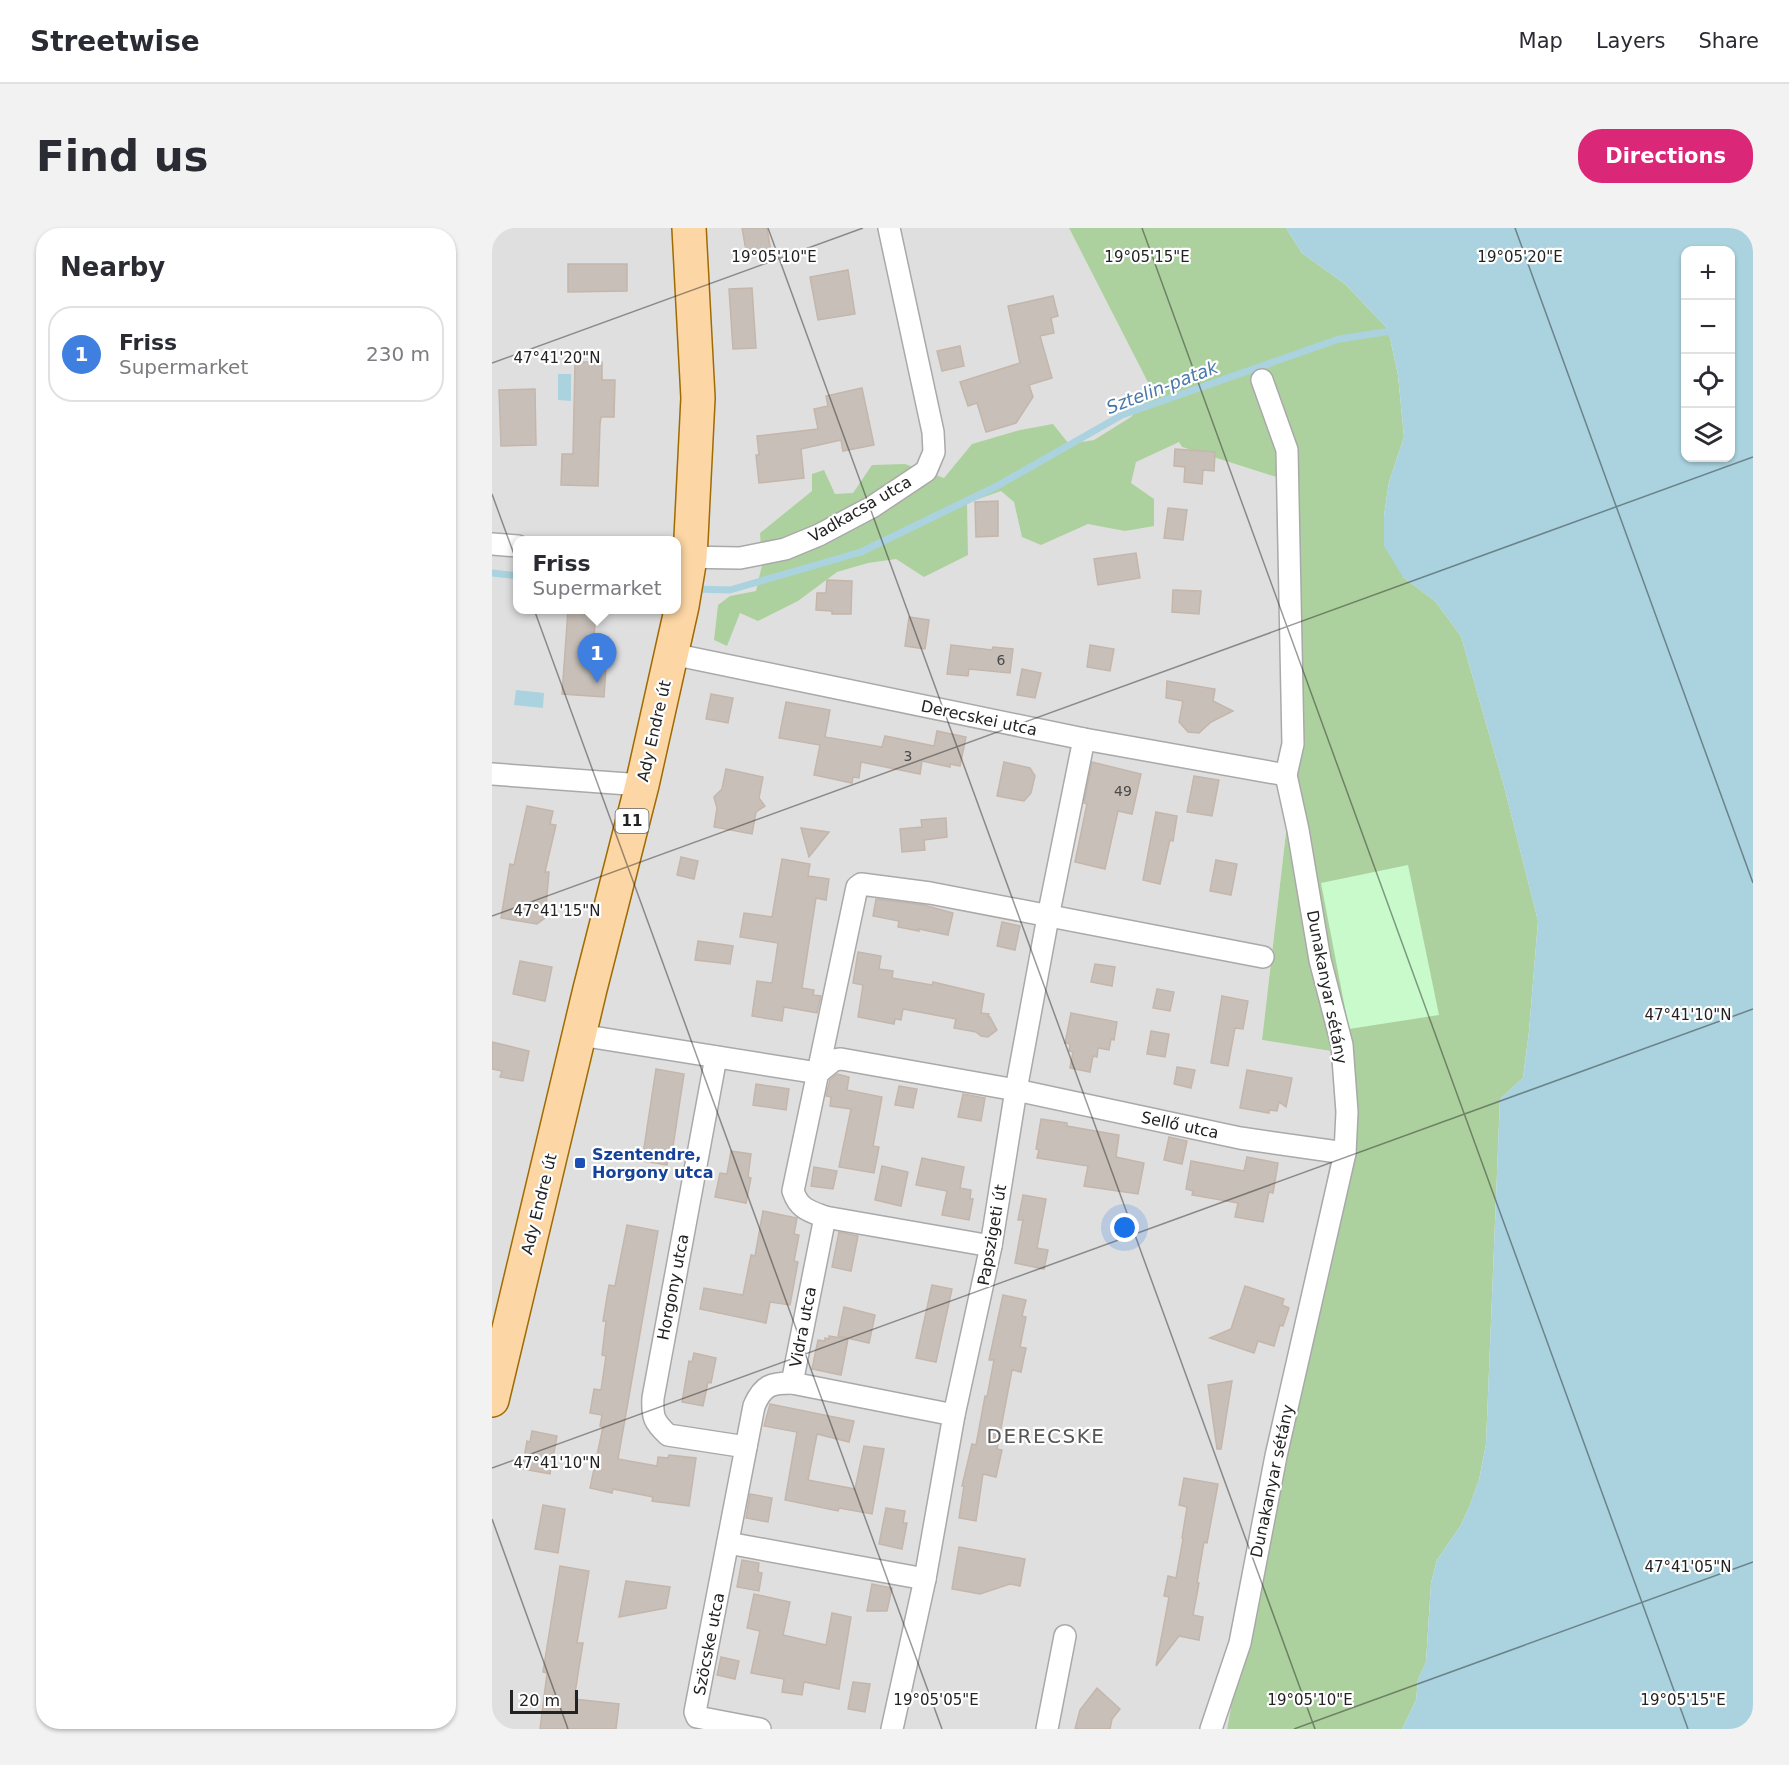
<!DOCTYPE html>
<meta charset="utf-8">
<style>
body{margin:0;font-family:"DejaVu Sans",sans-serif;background:#f2f2f3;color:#2b2b33}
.controls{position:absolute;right:18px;top:18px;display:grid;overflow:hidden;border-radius:12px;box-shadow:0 2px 4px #0004}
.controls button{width:54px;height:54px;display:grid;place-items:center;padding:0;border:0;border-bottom:2px solid #e1e1e2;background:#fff;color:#2b2b33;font:30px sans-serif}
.scale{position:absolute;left:18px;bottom:15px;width:68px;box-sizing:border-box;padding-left:6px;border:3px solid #222;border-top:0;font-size:16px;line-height:21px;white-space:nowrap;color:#222;-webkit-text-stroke:4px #fff;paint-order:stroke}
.you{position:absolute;left:633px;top:1000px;width:21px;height:21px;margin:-15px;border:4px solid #fff;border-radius:50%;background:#1a73e8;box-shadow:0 0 0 9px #1a73e833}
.badge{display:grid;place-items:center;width:39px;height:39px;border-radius:50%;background:#db2777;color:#fff;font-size:20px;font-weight:700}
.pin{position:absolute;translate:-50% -50px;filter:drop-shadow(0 2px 3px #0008)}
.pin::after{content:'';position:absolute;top:32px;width:21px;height:18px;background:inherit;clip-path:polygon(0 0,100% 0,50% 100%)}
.popup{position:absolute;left:21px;top:308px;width:168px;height:78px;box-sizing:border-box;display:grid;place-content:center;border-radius:12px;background:#fff;filter:drop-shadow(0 2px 4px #0005);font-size:20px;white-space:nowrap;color:#7c7c81}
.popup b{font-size:22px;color:#2b2b33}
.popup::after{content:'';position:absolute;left:50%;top:100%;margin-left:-12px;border:12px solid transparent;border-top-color:#fff}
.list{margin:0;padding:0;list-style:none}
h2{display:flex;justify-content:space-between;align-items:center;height:78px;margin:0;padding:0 24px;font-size:26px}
h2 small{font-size:20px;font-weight:400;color:#7c7c81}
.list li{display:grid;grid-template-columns:39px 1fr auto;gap:18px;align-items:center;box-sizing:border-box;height:96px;margin:0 12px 12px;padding:0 12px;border:2px solid #e1e1e2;border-radius:24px}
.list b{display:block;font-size:22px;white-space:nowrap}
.list p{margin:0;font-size:20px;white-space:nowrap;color:#7c7c81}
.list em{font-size:20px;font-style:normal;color:#7c7c81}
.icon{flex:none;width:33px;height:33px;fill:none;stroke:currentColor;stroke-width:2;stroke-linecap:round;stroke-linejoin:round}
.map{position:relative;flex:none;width:1261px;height:1501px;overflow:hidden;border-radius:24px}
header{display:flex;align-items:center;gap:36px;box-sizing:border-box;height:84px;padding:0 30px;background:#fff;border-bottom:2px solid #e1e1e2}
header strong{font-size:28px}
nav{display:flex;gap:33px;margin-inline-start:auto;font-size:21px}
.intro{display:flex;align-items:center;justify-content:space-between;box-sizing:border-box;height:144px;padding:0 36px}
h1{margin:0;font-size:42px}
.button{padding:15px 27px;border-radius:24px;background:#db2777;color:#fff;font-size:21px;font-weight:700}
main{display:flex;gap:36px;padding:0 36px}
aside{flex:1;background:#fff;border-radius:24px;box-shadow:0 2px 4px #0004}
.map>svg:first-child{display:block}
.residential{fill:#e0dfdf;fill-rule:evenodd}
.forest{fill:#add19e}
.park{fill:#c8facc}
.water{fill:#aad3df;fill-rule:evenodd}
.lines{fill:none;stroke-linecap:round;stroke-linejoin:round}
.stream{stroke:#aad3df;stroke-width:7}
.building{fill:#c7bfb8;stroke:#c4b6ab;stroke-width:1.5}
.street-casing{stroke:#a9a9a9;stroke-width:24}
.primary-casing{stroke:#a06b00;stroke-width:36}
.street{stroke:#fff;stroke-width:21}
.primary{stroke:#fcd6a4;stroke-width:33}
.ticks{fill:none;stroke:#222;stroke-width:1.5;stroke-opacity:0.45}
.transit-dot{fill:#1a4fb4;stroke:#fff;stroke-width:2}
.labels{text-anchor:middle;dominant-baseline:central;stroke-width:4.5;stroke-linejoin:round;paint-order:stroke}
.number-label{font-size:14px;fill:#4b4948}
.shield{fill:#fff;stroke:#646464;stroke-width:1.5}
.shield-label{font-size:15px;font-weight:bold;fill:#222}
.street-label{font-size:16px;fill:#222;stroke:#fff}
.transit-label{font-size:16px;font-weight:bold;fill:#164399;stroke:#fff;text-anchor:start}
.water-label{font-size:18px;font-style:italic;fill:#4a7aab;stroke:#fff}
.quarter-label{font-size:20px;letter-spacing:1.5px;fill:#555;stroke:#fff}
.ticks-label{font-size:15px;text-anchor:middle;fill:#222;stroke:#fff;stroke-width:4.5;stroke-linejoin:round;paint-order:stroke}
</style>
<header>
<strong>Streetwise</strong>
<nav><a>Map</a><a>Layers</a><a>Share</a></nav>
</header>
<div class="intro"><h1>Find us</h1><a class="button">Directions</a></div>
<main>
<aside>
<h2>Nearby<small></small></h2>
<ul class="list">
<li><span class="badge" style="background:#3f7fe0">1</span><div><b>Friss</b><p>Supermarket</p></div><em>230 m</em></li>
</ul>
</aside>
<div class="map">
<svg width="1261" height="1501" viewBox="0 0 1261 1501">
<rect width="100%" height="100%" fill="#f2efe9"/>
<path class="residential" d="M0 0H577L690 219 803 255 799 561 770 812 851 825 854 846 735 1501H0ZM26 312H184V382H26Z"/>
<polygon class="forest" points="577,0 794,0 810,25 853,56 896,101 906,147 912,209 897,254 892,288 911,349 943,373 969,408 1012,558 1046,693 1037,803 1031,850 1008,871 994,1216 987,1252 977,1279 969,1297 945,1332 939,1355 934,1434 926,1452 924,1472 910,1501 735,1501 854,846 851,825 770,812 799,561 803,255 690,219 687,214 644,234 639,255 662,271 662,298 633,303 596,296 549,317 530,309 522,274 509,263 475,275 476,327 432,349 404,331 376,335 345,344 306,373 266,393 248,385 235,418 222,412 226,377 238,368 264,363 270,337 268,305 320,263 320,246 332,242 343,266 361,265 380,237 413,236 452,250 480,216 528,202 561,196 577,216 602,212 639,189 650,176 663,168"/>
<polygon class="park" points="916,637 947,787 857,801 829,655"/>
<g class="water">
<path d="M794 0H1261V1501H910L924 1472 926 1452 934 1434 939 1355 945 1332 969 1297 977 1279 987 1252 994 1216 1008 871 1031 850 1037 803 1046 693 1012 558 969 408 943 373 911 349 892 318V288L897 254 912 209 906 147 896 101 853 56 810 25ZM1238 22V230H1194V22Z"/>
<polygon points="66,146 79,146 79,173 66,172"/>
<polygon points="24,462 52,465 51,480 22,477"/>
</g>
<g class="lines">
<g class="stream">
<polyline points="0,345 26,348"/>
<polyline points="202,361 238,362 369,324 505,258 630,187 847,111 906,102"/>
</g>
</g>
<g class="building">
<polygon points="250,0 275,0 279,24 255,28"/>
<polygon points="76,36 135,36 135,63 76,64"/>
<polygon points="356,42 363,86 326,92 318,49"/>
<polygon points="260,60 264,120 241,121 237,61"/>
<polygon points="561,68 566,88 559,90 562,105 548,108 560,150 537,157 541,169 524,195 494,204 485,175 476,178 468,154 528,135 516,78"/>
<polygon points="468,118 472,138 450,143 445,123"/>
<polygon points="83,134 110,134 110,152 123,152 122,189 109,189 108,196 106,258 69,257 70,226 81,226"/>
<polygon points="370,160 382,217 351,223 349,212 309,221 312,250 267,255 264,227 267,227 265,208 326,201 322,181 336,178 334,168"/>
<polygon points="43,161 44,217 9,218 7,162"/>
<polygon points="683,221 723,224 722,243 711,242 710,256 692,254 693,239 682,238"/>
<polygon points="506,273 506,308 484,309 483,274"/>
<polygon points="676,280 695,282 691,312 672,310"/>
<polygon points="644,325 648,350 606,357 602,331"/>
<polygon points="335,352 360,353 359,386 340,386 340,383 324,382 325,365 334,365"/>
<polygon points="681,362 709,363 707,386 680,384"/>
<polygon points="76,382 104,384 102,408 116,409 112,469 70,466"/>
<polygon points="417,389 437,392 433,421 413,418"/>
<polygon points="459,417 500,422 501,419 521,421 518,445 477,441 476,448 455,446"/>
<polygon points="598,417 622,421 618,443 595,439"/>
<polygon points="530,441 549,445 543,470 525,467"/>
<polygon points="675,453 723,461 721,473 741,483 719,494 707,505 696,504 687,494 691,473 674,470"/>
<polygon points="219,466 241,470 236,495 214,491"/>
<polygon points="294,474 338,482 333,509 390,519 393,508 442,518 445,503 474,509 468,538 458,536 458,539 430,533 428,546 369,534 367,550 361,549 360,555 322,547 328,517 287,510"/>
<polygon points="512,534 538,540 543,548 539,565 532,573 505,568"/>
<polygon points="600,534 649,546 640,586 626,583 613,641 583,634 595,576 592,575"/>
<polygon points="234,541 271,549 267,570 273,578 264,584 260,606 222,599 225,580 222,569 230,561"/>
<polygon points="702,548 727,552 720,588 695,584"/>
<polygon points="35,578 61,583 58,596 64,597 53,644 57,644 53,690 45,696 9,690 18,636 22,637"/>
<polygon points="664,584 685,588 681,613 678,612 668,656 651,652"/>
<polygon points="454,590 455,609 432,612 433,622 410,624 408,601 430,599 429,592"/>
<polygon points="309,600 337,604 317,629"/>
<polygon points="189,629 206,633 202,651 185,647"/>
<polygon points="290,631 318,636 316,648 337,651 334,672 324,670 310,760 322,762 321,767 329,768 325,785 292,779 290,793 260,788 265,753 280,755 286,715 248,709 252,685 280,689"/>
<polygon points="724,632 745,636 739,667 718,663"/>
<polygon points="384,671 432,677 461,685 456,707 427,701 427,703 406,699 407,693 381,688"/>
<polygon points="510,694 528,698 523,722 505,718"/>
<polygon points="206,713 241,718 238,736 203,732"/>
<polygon points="366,724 389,728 387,741 401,743 400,750 440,757 441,754 492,766 489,785 497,786 496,789 498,789 505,802 496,809 489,808 484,804 462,800 464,791 411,781 409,792 403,791 402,796 366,789 371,757 361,755"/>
<polygon points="28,733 60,739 53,773 21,766"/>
<polygon points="603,736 623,739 620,758 599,754"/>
<polygon points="665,761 682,764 678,783 661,780"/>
<polygon points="730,768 756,773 751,801 743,800 736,838 719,835"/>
<polygon points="579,785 625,794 622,812 619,811 617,822 606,820 605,829 601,828 598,844 578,840 581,824 577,823 578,816 573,815"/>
<polygon points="659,803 677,806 673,829 655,826"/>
<polygon points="0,814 37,823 31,853 8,849 10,843 0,841"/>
<polygon points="685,839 703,842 699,860 682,856"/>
<polygon points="164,841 192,846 180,925 177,925 175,937 150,933"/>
<polygon points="755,842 800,850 794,879 787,874 785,883 777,882 777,885 748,880"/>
<polygon points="345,846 357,849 355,862 390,869 381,918 387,919 382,945 347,939 359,881 338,878 339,869 334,868 338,852"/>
<polygon points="264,856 297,861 294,882 261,877"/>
<polygon points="407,858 425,861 421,880 403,877"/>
<polygon points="471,866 493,870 489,893 466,889"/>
<polygon points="549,891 575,895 575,898 627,907 624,929 652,935 646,966 592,958 596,938 545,930 547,922 544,921"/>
<polygon points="677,909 695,913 690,936 672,932"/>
<polygon points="239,923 259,926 256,949 259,950 254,975 223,969 228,945 235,946"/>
<polygon points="755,929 786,935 781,965 777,964 771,994 743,989 746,975 700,967 701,963 694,961 699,933 752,943"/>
<polygon points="430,930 472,939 468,960 479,962 478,971 481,971 477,992 450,987 455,963 424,957"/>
<polygon points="390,938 416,944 409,978 383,972"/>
<polygon points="322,939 345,943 341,961 319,958"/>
<polygon points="531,967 554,971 545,1020 556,1022 552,1041 523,1035 531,992 526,992"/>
<polygon points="271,983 305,990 302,1006 307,1007 302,1033 306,1034 298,1077 278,1074 274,1095 208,1081 212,1060 251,1067 259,1027 263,1028"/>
<polygon points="135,997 166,1003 126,1231 165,1238 166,1229 176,1230 177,1227 204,1230 197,1278 160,1273 161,1269 121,1261 120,1265 98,1260 111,1199 108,1198 110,1187 98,1185 102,1161 109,1162 114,1128 110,1127 114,1093 111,1093 117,1057 123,1058"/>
<polygon points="347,1004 366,1008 359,1043 340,1039"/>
<polygon points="440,1057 460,1061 444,1134 424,1130"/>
<polygon points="753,1058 792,1071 790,1077 797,1080 791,1098 788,1097 782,1118 766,1113 762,1125 718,1110 739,1101"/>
<polygon points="511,1067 534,1072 530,1088 534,1089 528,1119 534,1120 529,1144 520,1142 505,1221 510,1222 504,1249 491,1246 484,1293 467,1290 472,1258 470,1258 480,1216 484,1217 493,1168 495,1169 502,1132 497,1132"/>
<polygon points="352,1079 383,1087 377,1115 346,1108"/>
<polygon points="337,1108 356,1111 349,1147 320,1141 326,1112 333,1113 333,1110 337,1111"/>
<polygon points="202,1125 224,1130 219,1155 216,1154 211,1178 190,1174 197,1133 200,1134"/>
<polygon points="740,1153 729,1221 725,1221 716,1157"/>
<polygon points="278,1176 362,1193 357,1214 325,1206 316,1252 363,1261 372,1218 392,1221 380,1286 347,1280 346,1283 293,1272 305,1204 272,1198"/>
<polygon points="40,1203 65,1208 58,1246 30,1241 35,1213 38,1214"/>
<polygon points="692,1250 726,1256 715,1315 712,1314 705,1355 707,1355 701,1387 711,1389 707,1412 687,1408 664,1438 677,1369 672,1368 676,1348 684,1350 691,1311 690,1310 695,1279 687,1277"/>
<polygon points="258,1266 280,1270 276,1294 254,1290"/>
<polygon points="51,1277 73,1281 66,1325 43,1321"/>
<polygon points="394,1280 413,1283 411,1295 415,1295 410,1321 387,1316"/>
<polygon points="467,1319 533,1331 528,1358 518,1356 488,1366 460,1361"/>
<polygon points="250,1332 267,1335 266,1344 270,1345 267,1363 245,1359"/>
<polygon points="68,1338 97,1343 85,1415 91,1415 82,1471 127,1476 124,1501 48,1501 55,1445 51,1444"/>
<polygon points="134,1353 178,1359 174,1380 127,1389"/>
<polygon points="380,1356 400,1360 395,1383 375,1383"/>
<polygon points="262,1366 298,1374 291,1407 334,1417 340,1385 359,1389 347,1461 312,1454 310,1467 290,1464 292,1451 259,1445 268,1403 255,1400"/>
<polygon points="229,1429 247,1433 243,1451 225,1447"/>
<polygon points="361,1454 378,1456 373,1484 356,1481"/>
<polygon points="605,1460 628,1481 620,1491 618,1501 583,1501 588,1482"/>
</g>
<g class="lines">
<defs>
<g id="street">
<polyline points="0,316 26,318"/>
<polyline points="188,329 248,330 293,321 327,307 380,279 434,243 442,224 441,204 397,0"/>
<polyline points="180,426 592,511 794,547"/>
<polyline points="0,546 150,557"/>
<polyline points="88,807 326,845 342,832 349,831 524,862 748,910 853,925"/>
<path d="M224 829 161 1170C160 1189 162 1194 176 1207L254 1219"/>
<path d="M499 1018 333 989C317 983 307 981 301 963L365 659 369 656 438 665 771 729"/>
<polyline points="300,1155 462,1187"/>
<polyline points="236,1315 433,1351"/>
<path d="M268 1501 205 1489 203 1484 262 1178C271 1157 279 1155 300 1155L333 989"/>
<polyline points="400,1501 433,1351 462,1187 499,1018 524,862 556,689 592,511"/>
<polyline points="555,1501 573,1408"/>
<polyline points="719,1501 748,1415 784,1228 853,925 855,884 850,817 828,732 806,602 794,547 801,516 795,222 770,152"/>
</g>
<polyline id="primary" points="0,1172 98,761 150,557 190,378 198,330 206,170 197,0"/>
</defs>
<use href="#street" class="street-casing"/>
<use href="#primary" class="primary-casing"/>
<use href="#street" class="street"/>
<use href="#primary" class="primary"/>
</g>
<path class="ticks" d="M276 0 823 1501M650 0 1196 1501M1023 0 1261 655M0 135 371 0M0 266 450 1501M0 688 1261 229M0 1240 1261 781M0 1291 76 1501M802 1501 1261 1334"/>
<rect class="transit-dot" x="82" y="929" width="12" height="12" rx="3"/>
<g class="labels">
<g class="number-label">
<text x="509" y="432">6</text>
<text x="416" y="528">3</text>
<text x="631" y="563">49</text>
</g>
<rect class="shield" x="123.5" y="581" width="33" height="24" rx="4.5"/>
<g class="shield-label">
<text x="140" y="593">11</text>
</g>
<g class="street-label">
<text transform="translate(368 281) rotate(-30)">Vadkacsa utca</text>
<text transform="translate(487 490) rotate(12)">Derecskei utca</text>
<text transform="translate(162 503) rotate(-77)">Ady Endre út</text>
<text transform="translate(835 759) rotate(79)">Dunakanyar sétány</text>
<text transform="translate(688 897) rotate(12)">Sellő utca</text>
<text transform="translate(47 976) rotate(-76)">Ady Endre út</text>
<text transform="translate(500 1007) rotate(-80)">Papszigeti út</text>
<text transform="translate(181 1059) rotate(-79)">Horgony utca</text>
<text transform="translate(311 1099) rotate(-79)">Vidra utca</text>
<text transform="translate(780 1253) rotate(-78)">Dunakanyar sétány</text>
<text transform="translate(217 1416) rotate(-79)">Szöcske utca</text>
</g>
<g class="transit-label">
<text x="100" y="926">Szentendre,<tspan x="100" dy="18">Horgony utca</tspan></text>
</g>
<g class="water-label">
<text transform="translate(670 159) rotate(-21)">Sztelin-patak</text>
</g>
<g class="quarter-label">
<text x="554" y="1208">DERECSKE</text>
</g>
</g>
<g class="ticks-label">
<text x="282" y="34">19°05'10"E</text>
<text x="655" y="34">19°05'15"E</text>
<text x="1028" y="34">19°05'20"E</text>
<text x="65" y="135">47°41'20"N</text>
<text x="65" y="688">47°41'15"N</text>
<text x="1196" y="792">47°41'10"N</text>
<text x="65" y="1240">47°41'10"N</text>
<text x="1196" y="1344">47°41'05"N</text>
<text x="444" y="1477">19°05'05"E</text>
<text x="818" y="1477">19°05'10"E</text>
<text x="1191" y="1477">19°05'15"E</text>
</g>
</svg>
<div class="controls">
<button>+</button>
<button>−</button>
<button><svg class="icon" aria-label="locate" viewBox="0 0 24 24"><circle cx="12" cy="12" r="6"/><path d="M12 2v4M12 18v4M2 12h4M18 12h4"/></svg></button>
<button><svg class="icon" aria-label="layers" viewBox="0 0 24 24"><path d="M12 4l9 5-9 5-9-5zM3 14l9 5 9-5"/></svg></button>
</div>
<div class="scale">20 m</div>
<div class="you"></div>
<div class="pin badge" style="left:105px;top:455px;background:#3f7fe0">1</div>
<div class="popup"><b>Friss</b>Supermarket</div>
</div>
</main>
